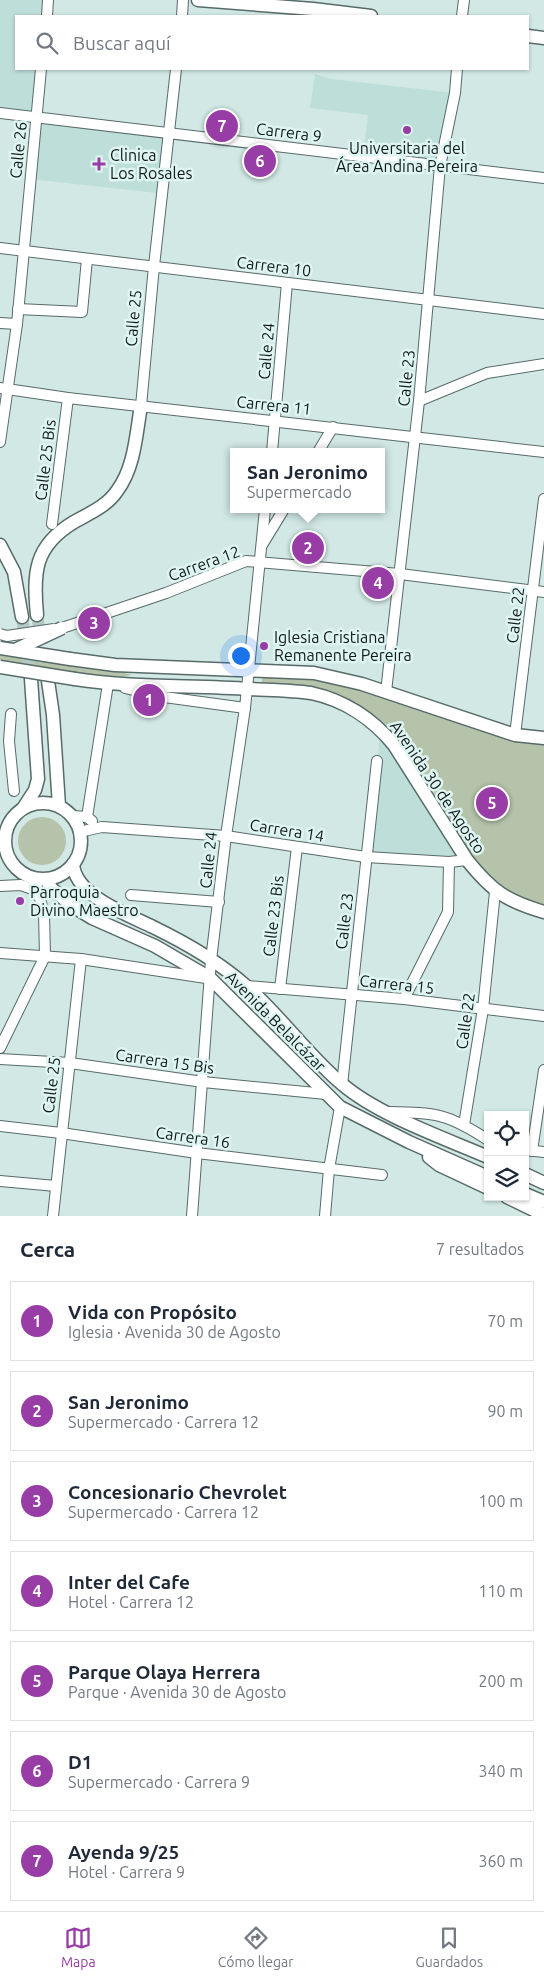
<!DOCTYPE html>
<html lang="es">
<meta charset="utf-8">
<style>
body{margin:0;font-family:Ubuntu,sans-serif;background:#f2f2f3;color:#1f2937}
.controls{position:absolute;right:15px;bottom:15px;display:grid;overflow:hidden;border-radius:0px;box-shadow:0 1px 4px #0004}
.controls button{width:45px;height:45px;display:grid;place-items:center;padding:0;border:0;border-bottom:1px solid #e0e1e3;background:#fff;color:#1f2937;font:25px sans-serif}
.you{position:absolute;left:240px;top:655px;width:18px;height:18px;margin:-12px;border:4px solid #fff;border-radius:50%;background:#1a73e8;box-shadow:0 0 0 8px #1a73e833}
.badge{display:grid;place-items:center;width:32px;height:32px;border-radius:50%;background:#983ca6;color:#fff;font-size:16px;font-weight:700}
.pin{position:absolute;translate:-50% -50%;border:2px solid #fff;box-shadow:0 1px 5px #0006}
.popup{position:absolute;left:230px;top:448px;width:155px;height:65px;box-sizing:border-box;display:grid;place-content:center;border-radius:0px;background:#fff;filter:drop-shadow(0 1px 4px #0005);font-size:16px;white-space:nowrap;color:#747a83}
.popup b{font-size:19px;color:#1f2937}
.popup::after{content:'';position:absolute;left:50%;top:100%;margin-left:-10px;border:10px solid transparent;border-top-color:#fff}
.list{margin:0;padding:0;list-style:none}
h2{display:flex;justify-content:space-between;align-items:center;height:65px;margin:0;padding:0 20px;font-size:21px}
h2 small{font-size:16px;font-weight:400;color:#747a83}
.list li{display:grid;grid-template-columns:32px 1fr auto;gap:15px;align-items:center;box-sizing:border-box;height:80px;margin:0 10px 10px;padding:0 10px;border:1px solid #e0e1e3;border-radius:0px}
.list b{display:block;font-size:19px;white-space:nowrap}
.list p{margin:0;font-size:16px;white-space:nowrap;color:#747a83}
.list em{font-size:16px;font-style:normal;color:#747a83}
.icon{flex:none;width:28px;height:28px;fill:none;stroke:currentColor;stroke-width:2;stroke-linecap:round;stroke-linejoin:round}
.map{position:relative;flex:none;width:544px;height:1216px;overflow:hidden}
.search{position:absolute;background:#fff;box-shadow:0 1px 4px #0004;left:15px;right:15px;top:15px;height:55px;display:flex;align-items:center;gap:12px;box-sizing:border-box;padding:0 18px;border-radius:0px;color:#747a83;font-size:19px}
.sheet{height:695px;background:#fff}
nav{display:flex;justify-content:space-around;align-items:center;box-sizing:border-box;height:70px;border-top:1px solid #e0e1e3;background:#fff;font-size:14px;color:#747a83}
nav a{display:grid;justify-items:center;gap:2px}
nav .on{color:#983ca6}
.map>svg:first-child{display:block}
.built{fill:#beded9}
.green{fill:#b5c3aa}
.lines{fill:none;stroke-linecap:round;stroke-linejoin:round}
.stream{stroke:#9dc1db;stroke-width:3}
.major-tunnel{stroke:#b4c9c6;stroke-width:12;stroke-dasharray:12 6;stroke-linecap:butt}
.minor-casing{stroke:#576b69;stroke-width:12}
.major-casing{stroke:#576b69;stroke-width:15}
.minor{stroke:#fff;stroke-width:10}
.major{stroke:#fff;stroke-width:12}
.minor-bridge-casing{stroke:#576b69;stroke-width:12;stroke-linecap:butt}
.major-bridge-casing{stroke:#576b69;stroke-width:15;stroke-linecap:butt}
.minor-bridge{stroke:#fff;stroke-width:10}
.major-bridge{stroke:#fff;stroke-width:12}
.poi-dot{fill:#983ca6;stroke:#def5f2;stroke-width:2}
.labels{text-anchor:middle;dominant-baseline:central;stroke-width:5;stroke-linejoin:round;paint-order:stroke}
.street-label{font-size:16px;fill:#111a19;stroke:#def5f2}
.poi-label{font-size:16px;fill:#111a19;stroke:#def5f2;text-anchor:start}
</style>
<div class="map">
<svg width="544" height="1216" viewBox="0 0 544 1216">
<rect width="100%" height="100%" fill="#d1e8e5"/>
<g class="built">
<polygon points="0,0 48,0 47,16 16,16 16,69 41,69 36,116 169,133 157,193 30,179 36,116 0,113"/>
<polygon points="315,74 331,79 455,93 440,166 363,156 368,115 310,108"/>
<polygon points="381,729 467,860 366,857"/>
</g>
<g class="green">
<polygon points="0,652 114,670 132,675 112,678 0,661"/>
<path d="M262 676 313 678 340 684 512 740 544 744V905C512 899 490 877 470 853L405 744C387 722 362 704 336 694 316 686 283 687 262 685Z"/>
<circle cx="42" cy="841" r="24"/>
</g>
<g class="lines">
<polyline class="stream" points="0,847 2,847"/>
<g class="major-tunnel">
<polyline points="37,615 48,681"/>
<polyline points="22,617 31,679"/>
</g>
<defs>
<g id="minor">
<polyline points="47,16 48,0"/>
<polyline points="182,16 183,0"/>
<polyline points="462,16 464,0"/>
<polyline points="0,113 544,178"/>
<polyline points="0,248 544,314"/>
<polyline points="18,309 82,312 87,259"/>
<polyline points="0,323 17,324"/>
<polyline points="0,388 68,398 544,452"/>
<polyline points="419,401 487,373 544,364"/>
<polyline points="141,406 154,266 176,69"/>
<polyline points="0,442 17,324 41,69"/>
<polyline points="272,452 287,283"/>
<polyline points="318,452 333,427"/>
<polyline points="52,524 68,398"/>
<polyline points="262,545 284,509"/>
<polyline points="62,628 166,593 246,561 400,574 544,592"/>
<polyline points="125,688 157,696 245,708"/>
<polyline points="386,692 419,401 440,166 455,93 457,69"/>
<polyline points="11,714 9,741 14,791"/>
<polyline points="515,735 544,499"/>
<polyline points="73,816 87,817 92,821"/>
<polyline points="87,817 108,684"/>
<polyline points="79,832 102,827 226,836 366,857 449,862 467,860"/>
<polyline points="0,886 21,885 38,891"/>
<polyline points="131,895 219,902"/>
<polyline points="0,953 81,959 206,978"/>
<polyline points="247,986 404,999 544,1016"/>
<polyline points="280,989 297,847"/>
<polyline points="404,999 448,912 449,862"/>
<polyline points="0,1048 45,956 44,914 35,880"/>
<polyline points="0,1059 70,1063 203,1082 326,1094"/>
<polyline points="342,1085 377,761"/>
<path d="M388 1112C436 1113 447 1113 488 1140"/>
<polyline points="464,1125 483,1009 495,892"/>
<polyline points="0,1126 61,1133 197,1153 382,1175"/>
<polyline points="526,1150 544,1152"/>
<polyline points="532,1151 544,1070"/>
<polyline points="0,1181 56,1186"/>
<polyline points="53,1216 81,959"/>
<polyline points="192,1216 211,960 226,836 245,708 265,509"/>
<polyline points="325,1216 329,1169 340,1107"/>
</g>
<g id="major">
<polyline points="198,0 313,9 371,16"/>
<polyline points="528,36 544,38"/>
<polyline points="0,545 14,572 22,617"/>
<path d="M37 615C33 573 34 546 74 522 90 513 107 506 117 491 135 467 136 434 141 406"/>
<polyline points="70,659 115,665 314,673 362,684 515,735 544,738"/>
<path d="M75 679C133 688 192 685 250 689 270 690 292 690 311 693 344 700 373 719 394 745L467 860C492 891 506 901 544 912"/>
<polyline points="48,681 53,715 59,806"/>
<circle cx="43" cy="841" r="38"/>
<polyline points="24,807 35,790 38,779 31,679"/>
<path d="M73 864C75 896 129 915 153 927 186 943 219 962 246 986 281 1016 307 1055 342 1084 378 1115 444 1138 488 1157"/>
<polyline points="46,880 52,889 71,905 92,918 155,946 210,978 340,1107 409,1142 488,1177"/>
<polyline points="429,1157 439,1165 488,1188"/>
<polyline points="525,1174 544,1183"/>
<polyline points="525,1194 544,1202"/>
<polyline points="507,1197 544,1215"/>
</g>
</defs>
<use href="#minor" class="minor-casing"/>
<use href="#major" class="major-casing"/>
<use href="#minor" class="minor"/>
<use href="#major" class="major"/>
<defs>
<polyline id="minor-bridge" points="0,634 7,636 54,629"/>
<g id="major-bridge">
<polyline points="0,648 70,659"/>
<polyline points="15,650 62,628"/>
<polyline points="0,667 75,679"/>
</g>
</defs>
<use href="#minor-bridge" class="minor-bridge-casing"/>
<use href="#major-bridge" class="major-bridge-casing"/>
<use href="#minor-bridge" class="minor-bridge"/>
<use href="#major-bridge" class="major-bridge"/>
</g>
<g class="poi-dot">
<circle cx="407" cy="130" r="5"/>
<path d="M96.5 156.5h5v5h5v5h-5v5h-5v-5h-5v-5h5z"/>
<circle cx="264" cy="646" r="5"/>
<circle cx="20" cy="901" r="5"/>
</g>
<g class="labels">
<g class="street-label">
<text transform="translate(289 132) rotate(7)">Carrera 9</text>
<text transform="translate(18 150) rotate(-84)">Calle 26</text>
<text transform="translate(274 266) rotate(7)">Carrera 10</text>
<text transform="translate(133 318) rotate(-85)">Calle 25</text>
<text transform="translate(266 351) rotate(-85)">Calle 24</text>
<text transform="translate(406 378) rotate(-84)">Calle 23</text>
<text transform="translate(274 405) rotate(6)">Carrera 11</text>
<text transform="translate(45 460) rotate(-83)">Calle 25 Bis</text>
<text transform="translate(204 563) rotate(-20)">Carrera 12</text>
<text transform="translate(515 615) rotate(-83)">Calle 22</text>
<text transform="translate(438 787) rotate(56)">Avenida 30 de Agosto</text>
<text transform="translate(287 830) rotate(9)">Carrera 14</text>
<text transform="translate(208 860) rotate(-84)">Calle 24</text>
<text transform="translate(273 916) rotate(-83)">Calle 23 Bis</text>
<text transform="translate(344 921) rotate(-83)">Calle 23</text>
<text transform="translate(397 984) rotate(6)">Carrera 15</text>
<text transform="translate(276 1021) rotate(45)">Avenida Belalcázar</text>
<text transform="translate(465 1021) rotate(-82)">Calle 22</text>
<text transform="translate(165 1061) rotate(8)">Carrera 15 Bis</text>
<text transform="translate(51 1085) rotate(-83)">Calle 25</text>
<text transform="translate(193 1137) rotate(8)">Carrera 16</text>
</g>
<g class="poi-label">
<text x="407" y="148" text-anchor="middle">Universitaria del<tspan x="407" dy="18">Área Andina Pereira</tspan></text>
<text x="110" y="155">Clinica<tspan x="110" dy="18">Los Rosales</tspan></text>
<text x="274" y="637">Iglesia Cristiana<tspan x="274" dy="18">Remanente Pereira</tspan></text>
<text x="30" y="892">Parroquia<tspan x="30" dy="18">Divino Maestro</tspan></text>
</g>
</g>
</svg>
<div class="controls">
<button><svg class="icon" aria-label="locate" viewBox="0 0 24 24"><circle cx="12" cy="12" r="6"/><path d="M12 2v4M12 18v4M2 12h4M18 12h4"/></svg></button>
<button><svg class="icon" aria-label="layers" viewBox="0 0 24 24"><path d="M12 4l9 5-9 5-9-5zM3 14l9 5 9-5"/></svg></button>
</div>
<div class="you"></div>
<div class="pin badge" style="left:149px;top:700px">1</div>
<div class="pin badge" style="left:308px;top:548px">2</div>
<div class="popup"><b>San Jeronimo</b>Supermercado</div>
<div class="pin badge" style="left:94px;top:623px">3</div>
<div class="pin badge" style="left:378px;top:583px">4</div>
<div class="pin badge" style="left:492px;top:803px">5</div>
<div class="pin badge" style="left:260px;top:161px">6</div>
<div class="pin badge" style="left:222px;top:126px">7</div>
<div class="search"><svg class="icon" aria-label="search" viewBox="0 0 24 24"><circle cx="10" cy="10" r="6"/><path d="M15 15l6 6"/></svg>Buscar aquí</div>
</div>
<section class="sheet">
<h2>Cerca<small>7 resultados</small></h2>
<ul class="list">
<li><span class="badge">1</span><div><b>Vida con Propósito</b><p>Iglesia · Avenida 30 de Agosto</p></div><em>70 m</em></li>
<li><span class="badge">2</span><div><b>San Jeronimo</b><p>Supermercado · Carrera 12</p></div><em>90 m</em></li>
<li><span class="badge">3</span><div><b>Concesionario Chevrolet</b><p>Supermercado · Carrera 12</p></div><em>100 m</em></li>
<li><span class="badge">4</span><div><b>Inter del Cafe</b><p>Hotel · Carrera 12</p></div><em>110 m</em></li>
<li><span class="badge">5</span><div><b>Parque Olaya Herrera</b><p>Parque · Avenida 30 de Agosto</p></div><em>200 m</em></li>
<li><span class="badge">6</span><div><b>D1</b><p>Supermercado · Carrera 9</p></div><em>340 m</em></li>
<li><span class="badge">7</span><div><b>Ayenda 9/25</b><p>Hotel · Carrera 9</p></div><em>360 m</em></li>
</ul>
</section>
<nav>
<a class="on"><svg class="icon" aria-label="map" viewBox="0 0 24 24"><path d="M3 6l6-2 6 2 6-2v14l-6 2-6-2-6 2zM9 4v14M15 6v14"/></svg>Mapa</a>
<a><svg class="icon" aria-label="directions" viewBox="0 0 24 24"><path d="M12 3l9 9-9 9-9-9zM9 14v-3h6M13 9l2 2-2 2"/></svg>Cómo llegar</a>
<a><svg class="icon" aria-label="saved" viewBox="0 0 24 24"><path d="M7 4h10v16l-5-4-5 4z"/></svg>Guardados</a>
</nav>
